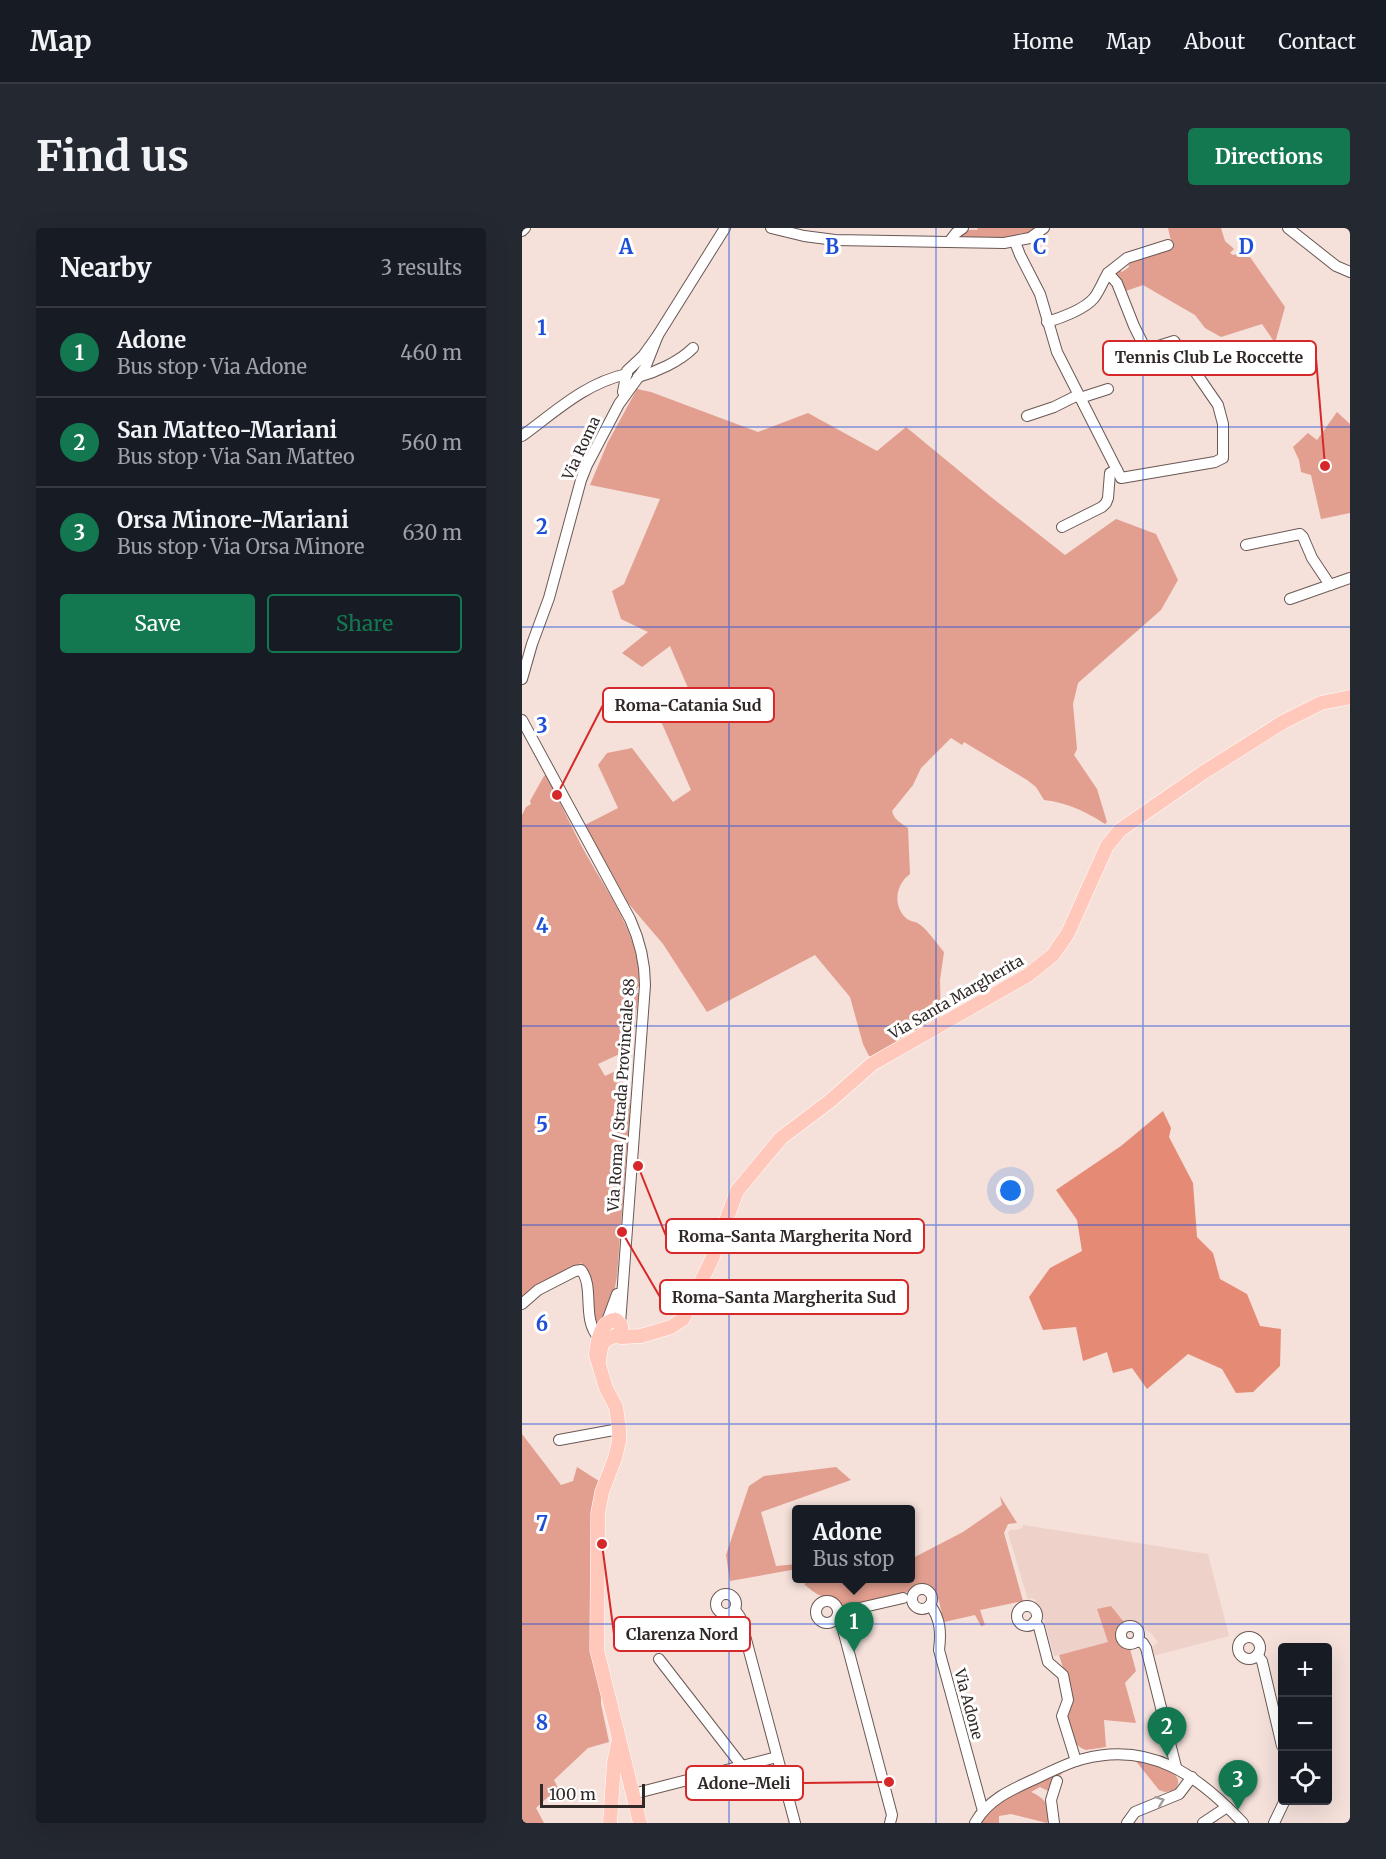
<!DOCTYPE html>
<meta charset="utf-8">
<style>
body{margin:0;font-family:Merriweather,serif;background:#242831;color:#f1f3f6}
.controls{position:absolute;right:18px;bottom:18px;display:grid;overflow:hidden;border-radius:6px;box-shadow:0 6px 24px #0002}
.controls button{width:54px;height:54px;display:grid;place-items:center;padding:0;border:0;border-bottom:2px solid #363941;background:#171b24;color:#f1f3f6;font:30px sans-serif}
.scale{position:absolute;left:18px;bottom:15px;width:105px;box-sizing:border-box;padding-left:6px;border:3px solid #312927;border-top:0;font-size:16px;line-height:21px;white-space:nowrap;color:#312927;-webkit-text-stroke:4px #fff;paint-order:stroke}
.you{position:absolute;left:489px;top:963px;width:21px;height:21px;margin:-15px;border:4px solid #fff;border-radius:50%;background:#1a73e8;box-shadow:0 0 0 9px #1a73e833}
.badge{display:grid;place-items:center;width:39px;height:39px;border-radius:50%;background:#137850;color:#fff;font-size:20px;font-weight:700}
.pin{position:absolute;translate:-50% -50px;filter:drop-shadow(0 2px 3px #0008)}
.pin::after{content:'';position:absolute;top:32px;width:21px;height:18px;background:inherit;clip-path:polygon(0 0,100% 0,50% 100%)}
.popup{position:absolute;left:270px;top:1277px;width:123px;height:78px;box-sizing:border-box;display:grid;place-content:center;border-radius:6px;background:#171b24;filter:drop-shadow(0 2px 4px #0005);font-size:20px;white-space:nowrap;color:#9ea1a6}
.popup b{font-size:22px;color:#f1f3f6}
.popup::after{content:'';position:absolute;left:50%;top:100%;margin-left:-12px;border:12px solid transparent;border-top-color:#171b24}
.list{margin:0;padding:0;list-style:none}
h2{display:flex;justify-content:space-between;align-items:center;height:78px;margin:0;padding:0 24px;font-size:26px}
h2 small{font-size:20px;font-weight:400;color:#9ea1a6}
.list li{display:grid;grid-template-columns:39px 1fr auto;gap:18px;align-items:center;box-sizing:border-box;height:90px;padding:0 24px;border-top:2px solid #363941}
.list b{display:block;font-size:22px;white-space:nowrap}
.list p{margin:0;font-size:20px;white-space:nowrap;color:#9ea1a6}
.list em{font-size:20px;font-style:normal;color:#9ea1a6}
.actions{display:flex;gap:12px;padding:18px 24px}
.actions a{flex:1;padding:14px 0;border:2px solid #137850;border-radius:6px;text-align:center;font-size:21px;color:#137850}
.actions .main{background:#137850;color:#fff}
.icon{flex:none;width:33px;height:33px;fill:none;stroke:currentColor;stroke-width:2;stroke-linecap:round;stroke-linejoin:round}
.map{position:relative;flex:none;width:828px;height:1595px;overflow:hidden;border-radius:6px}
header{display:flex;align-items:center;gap:36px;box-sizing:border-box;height:84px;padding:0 30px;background:#171b24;border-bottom:2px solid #363941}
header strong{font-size:28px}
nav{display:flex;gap:33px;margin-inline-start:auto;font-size:21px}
.intro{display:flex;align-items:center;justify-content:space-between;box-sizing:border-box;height:144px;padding:0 36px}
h1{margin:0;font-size:42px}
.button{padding:15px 27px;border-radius:6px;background:#137850;color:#fff;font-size:21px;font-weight:700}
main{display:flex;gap:36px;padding:0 36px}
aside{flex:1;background:#171b24;border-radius:6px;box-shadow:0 6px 24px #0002}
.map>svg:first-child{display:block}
.built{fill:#eed2ca}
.green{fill:#e29f8f}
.forest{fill:#e58b75}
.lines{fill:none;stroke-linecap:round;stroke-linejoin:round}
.minor-casing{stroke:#6a5854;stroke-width:12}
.major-casing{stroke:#fff;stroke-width:15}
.minor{stroke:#fff;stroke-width:10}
.major{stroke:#ffc8bb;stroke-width:14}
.oneway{stroke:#a29f9e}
.grid{fill:none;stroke:#1d4ed8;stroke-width:1.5;stroke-opacity:0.55}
.labels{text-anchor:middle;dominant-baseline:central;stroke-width:6;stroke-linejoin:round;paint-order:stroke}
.street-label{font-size:15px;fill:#312927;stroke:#fff}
.grid-label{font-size:20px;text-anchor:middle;font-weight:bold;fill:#1d4ed8;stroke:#fff;stroke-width:6;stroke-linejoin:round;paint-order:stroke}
.leader{fill:none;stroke:#d62828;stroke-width:2}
.callout-dot{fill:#d62828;stroke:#fff;stroke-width:2}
.callout{fill:#fff;stroke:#d62828;stroke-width:2}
.callout-label{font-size:16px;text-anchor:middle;font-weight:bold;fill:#312927}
</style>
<header>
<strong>Map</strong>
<nav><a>Home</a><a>Map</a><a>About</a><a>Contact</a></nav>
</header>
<div class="intro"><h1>Find us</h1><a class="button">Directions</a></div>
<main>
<aside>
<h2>Nearby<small>3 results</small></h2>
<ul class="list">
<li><span class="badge">1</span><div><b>Adone</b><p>Bus stop · Via Adone</p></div><em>460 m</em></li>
<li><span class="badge">2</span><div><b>San Matteo-Mariani</b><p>Bus stop · Via San Matteo</p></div><em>560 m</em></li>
<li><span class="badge">3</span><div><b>Orsa Minore-Mariani</b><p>Bus stop · Via Orsa Minore</p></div><em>630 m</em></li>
</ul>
<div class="actions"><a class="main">Save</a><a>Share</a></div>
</aside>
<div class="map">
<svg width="828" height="1595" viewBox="0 0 828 1595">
<rect width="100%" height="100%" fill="#f5e0da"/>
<polygon class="built" points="501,1297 686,1326 707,1408 631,1428 629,1420 636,1414 628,1404 623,1402 612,1394 602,1394 590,1380 583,1401 586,1414 532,1428 519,1381 513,1375 514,1372 509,1370 506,1372 486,1305 489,1301 494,1302 500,1300"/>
<g class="green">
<path d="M456 0H515L504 6 501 5 496 6 497 8 486 10 436 11C442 3 445 1 455 2Z"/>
<polygon points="646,0 699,0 703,13 712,21 708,25 711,27 720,25 724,29 728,29 763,79 753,115 740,96 699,109 683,100 673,87 621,57 601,64 594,43 596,41 600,44 607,39 606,34 651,21"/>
<path d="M115 161 129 164 236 204 286 185 355 223 384 199 469 269 543 327 594 291 634 306 656 352 639 382 556 455 551 476 555 521 552 527 575 561 585 594 583 596C563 583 546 575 522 572L514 559 505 552 442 514 440 517 429 510 399 540 391 557 370 583C372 592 379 595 386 600L388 646C373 657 371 678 384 690 388 694 393 693 397 696 404 700 416 717 422 724L418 752 419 794 355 829 347 828 341 816 328 769 293 727 185 784 141 716 106 675 63 597 96 580 76 537 85 525 110 520 151 574 169 562 138 491 135 475 166 460 148 418 120 439 100 425 126 404 99 391 90 363 102 356 138 271 68 257 86 214Z"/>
<polygon points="815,184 828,196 828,285 799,291 789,247 779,244 777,232 771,219 786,205 795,212"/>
<path d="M24 547C38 573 50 601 64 626 87 668 119 708 117 758L115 760V765H117L110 812 104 823 76 836 83 848 100 840C99 855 106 864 108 879L95 1048 92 1065 76 1107C64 1084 72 1056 59 1035L14 1061 0 1073V587L4 579 9 576 8 573 22 548Z"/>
<polygon points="0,1206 39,1257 51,1253 55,1239 80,1255 73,1331 68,1331 68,1336 72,1337 72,1351 68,1351 68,1355 72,1358 81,1465 79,1470 79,1476 87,1514 66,1520 32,1552 36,1560 14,1580 22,1595 0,1595"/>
<polygon points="314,1239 329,1252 239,1284 254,1338 275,1336 275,1341 208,1353 204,1327 227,1258 242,1248"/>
<path d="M478 1268 495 1295 486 1296 482 1305 501 1373 458 1382 463 1397 459 1398 453 1387 422 1394C419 1385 418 1373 414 1365 408 1352 393 1354 386 1364L320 1380C314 1367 311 1370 300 1368 294 1367 287 1360 283 1357L282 1351 389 1350V1331L441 1304 480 1277Z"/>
<path d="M589 1378 602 1394C593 1401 592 1410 599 1418L608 1421 614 1443 603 1455 614 1495 582 1492 584 1519 564 1522 559 1520 552 1514 544 1482 546 1455 537 1427 586 1414 575 1381Z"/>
<path d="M613 1532C625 1535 670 1542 652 1563L643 1564 637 1562Z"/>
<path d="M541 1543 539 1547 535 1548 530 1562 526 1563 518 1559 509 1564C522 1570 532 1579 525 1595L489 1586 477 1588V1595H458C472 1569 515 1555 541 1543Z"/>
</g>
<polygon class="forest" points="641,883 649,900 647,909 671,955 675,1009 691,1025 698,1051 725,1066 738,1098 759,1101 758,1138 731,1164 714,1165 700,1141 666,1126 625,1161 610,1140 591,1145 585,1124 561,1133 554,1099 521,1102 507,1069 528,1040 560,1023 555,992 534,962 599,918"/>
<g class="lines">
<defs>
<g id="minor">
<polyline points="249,0 282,8 313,12 482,15 508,10 522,0"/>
<polyline points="766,0 814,38 828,44"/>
<polyline points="0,3 3,0"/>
<polyline points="427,14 434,5 441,0"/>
<path d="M493 14 498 27 518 66 535 124 599 250 693 234 701 230V196L696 177 652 113 624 122 612 98 595 55 586 45C581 53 578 62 572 70 563 81 539 90 525 94"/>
<polyline points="586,45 605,30 646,17"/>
<path d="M116 149C134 144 157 134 171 120"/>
<polyline points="101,164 105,143 121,128 136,107 203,0"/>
<polyline points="558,170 586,161"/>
<polyline points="505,188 532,179 556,167"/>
<path d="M0 208C33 184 63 155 105 146"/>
<polyline points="540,299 580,279 584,275 586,270 588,245 595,242"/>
<polyline points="724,317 778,306 781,309 790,330 808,357"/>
<polyline points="768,371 828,350"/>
<polyline points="0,451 10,416 27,370 59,252 65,237 97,176 123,140 136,107"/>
<path d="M0 492 108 691C118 713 123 733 123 757L98 1096"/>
<path d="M0 1076 16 1062 53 1043 59 1042C73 1059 59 1091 77 1110"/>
<polyline points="84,1096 95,1066"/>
<polyline points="37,1212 97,1201"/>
<circle cx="400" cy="1371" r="10"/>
<circle cx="204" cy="1376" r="10"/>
<circle cx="305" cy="1384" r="11"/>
<path d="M408 1377C419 1391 419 1406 417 1422L461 1583"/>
<circle cx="505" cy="1388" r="10"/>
<polyline points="213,1382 218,1389 273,1595"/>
<polyline points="316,1385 381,1370"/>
<polyline points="315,1390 320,1398 370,1587 368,1595"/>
<polyline points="512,1394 517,1399 526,1434 541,1447 546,1472 540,1488 554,1533"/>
<circle cx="608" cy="1407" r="9"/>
<circle cx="727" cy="1420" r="11"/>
<polyline points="615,1413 621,1415 624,1420 654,1539"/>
<polyline points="735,1427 740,1433 760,1518"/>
<polyline points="137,1431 220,1538"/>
<polyline points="111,1566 255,1529"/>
<path d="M453 1595C466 1571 491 1561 515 1550 530 1543 545 1535 561 1531 629 1513 677 1548 721 1595"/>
<polyline points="532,1595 529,1572 535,1553"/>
<polyline points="605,1595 613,1584 657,1566 670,1549"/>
<polyline points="681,1595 705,1579"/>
<polyline points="752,1595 763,1572"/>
</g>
<g id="major">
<polyline points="94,1108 100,1109 119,1108 149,1099 161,1091 190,1031 215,963 259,910 308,873 350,836 506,747 531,727 546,705 585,618 598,602 682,544 761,494 799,475 828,469"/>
<path d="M77 1133C79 1116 79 1112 96 1107L99 1102V1097L94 1092C79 1092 75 1114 74 1127L84 1160 94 1179 97 1201V1213L93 1230 80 1264 76 1285 75 1422 118 1595"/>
<polyline points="88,1595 92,1535 96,1515"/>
</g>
</defs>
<use href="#minor" class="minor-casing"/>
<use href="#major" class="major-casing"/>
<use href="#minor" class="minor"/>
<use href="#major" class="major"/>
</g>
<defs><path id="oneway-chevron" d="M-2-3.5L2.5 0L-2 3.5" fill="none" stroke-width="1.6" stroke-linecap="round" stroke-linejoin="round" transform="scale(1.5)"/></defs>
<use class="oneway" href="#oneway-chevron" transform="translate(638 1573) rotate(-21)"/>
<path class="grid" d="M207 0V1595M414 0V1595M621 0V1595M0 199H828M0 399H828M0 598H828M0 798H828M0 997H828M0 1196H828M0 1396H828"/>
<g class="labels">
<g class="street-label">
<text transform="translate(59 220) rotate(-65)">Via Roma</text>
<text transform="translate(434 769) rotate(-30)">Via Santa Margherita</text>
<text transform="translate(99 867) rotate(-86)">Via Roma / Strada Provinciale 88</text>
<text transform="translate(447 1476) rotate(75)">Via Adone</text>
</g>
</g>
<g class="grid-label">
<text x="104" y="26">A</text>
<text x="310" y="26">B</text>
<text x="518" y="26">C</text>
<text x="724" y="26">D</text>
<text x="20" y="107">1</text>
<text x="20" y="306">2</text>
<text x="20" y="505">3</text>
<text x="20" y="705">4</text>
<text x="20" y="904">5</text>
<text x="20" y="1103">6</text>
<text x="20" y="1303">7</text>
<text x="20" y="1502">8</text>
</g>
<path class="leader" d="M803 238L794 130M35 567L81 477M116 938L144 1008M100 1004L138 1069M80 1316L92 1406M367 1554L281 1555"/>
<g class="callout-dot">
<circle cx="803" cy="238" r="6"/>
<circle cx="35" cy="567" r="6"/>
<circle cx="116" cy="938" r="6"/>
<circle cx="100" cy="1004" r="6"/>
<circle cx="80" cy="1316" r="6"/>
<circle cx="367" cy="1554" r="6"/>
</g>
<g class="callout">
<rect x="581" y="113" width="213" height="34" rx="6"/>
<rect x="81" y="460" width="171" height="34" rx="6"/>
<rect x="144" y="991" width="258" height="34" rx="6"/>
<rect x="138" y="1052" width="248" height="34" rx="6"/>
<rect x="92" y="1389" width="136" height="34" rx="6"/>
<rect x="164" y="1538" width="117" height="34" rx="6"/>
</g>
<g class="callout-label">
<text x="687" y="135">Tennis Club Le Roccette</text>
<text x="166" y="483">Roma-Catania Sud</text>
<text x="273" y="1014">Roma-Santa Margherita Nord</text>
<text x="262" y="1075">Roma-Santa Margherita Sud</text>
<text x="160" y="1412">Clarenza Nord</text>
<text x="222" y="1561">Adone-Meli</text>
</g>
</svg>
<div class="controls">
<button>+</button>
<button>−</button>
<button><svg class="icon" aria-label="locate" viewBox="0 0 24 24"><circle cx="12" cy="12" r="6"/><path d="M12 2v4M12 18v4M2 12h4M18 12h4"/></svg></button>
</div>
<div class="scale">100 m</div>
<div class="you"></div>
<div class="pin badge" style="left:332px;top:1424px">1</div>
<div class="popup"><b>Adone</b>Bus stop</div>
<div class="pin badge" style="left:645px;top:1529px">2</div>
<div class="pin badge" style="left:716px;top:1582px">3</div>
</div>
</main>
